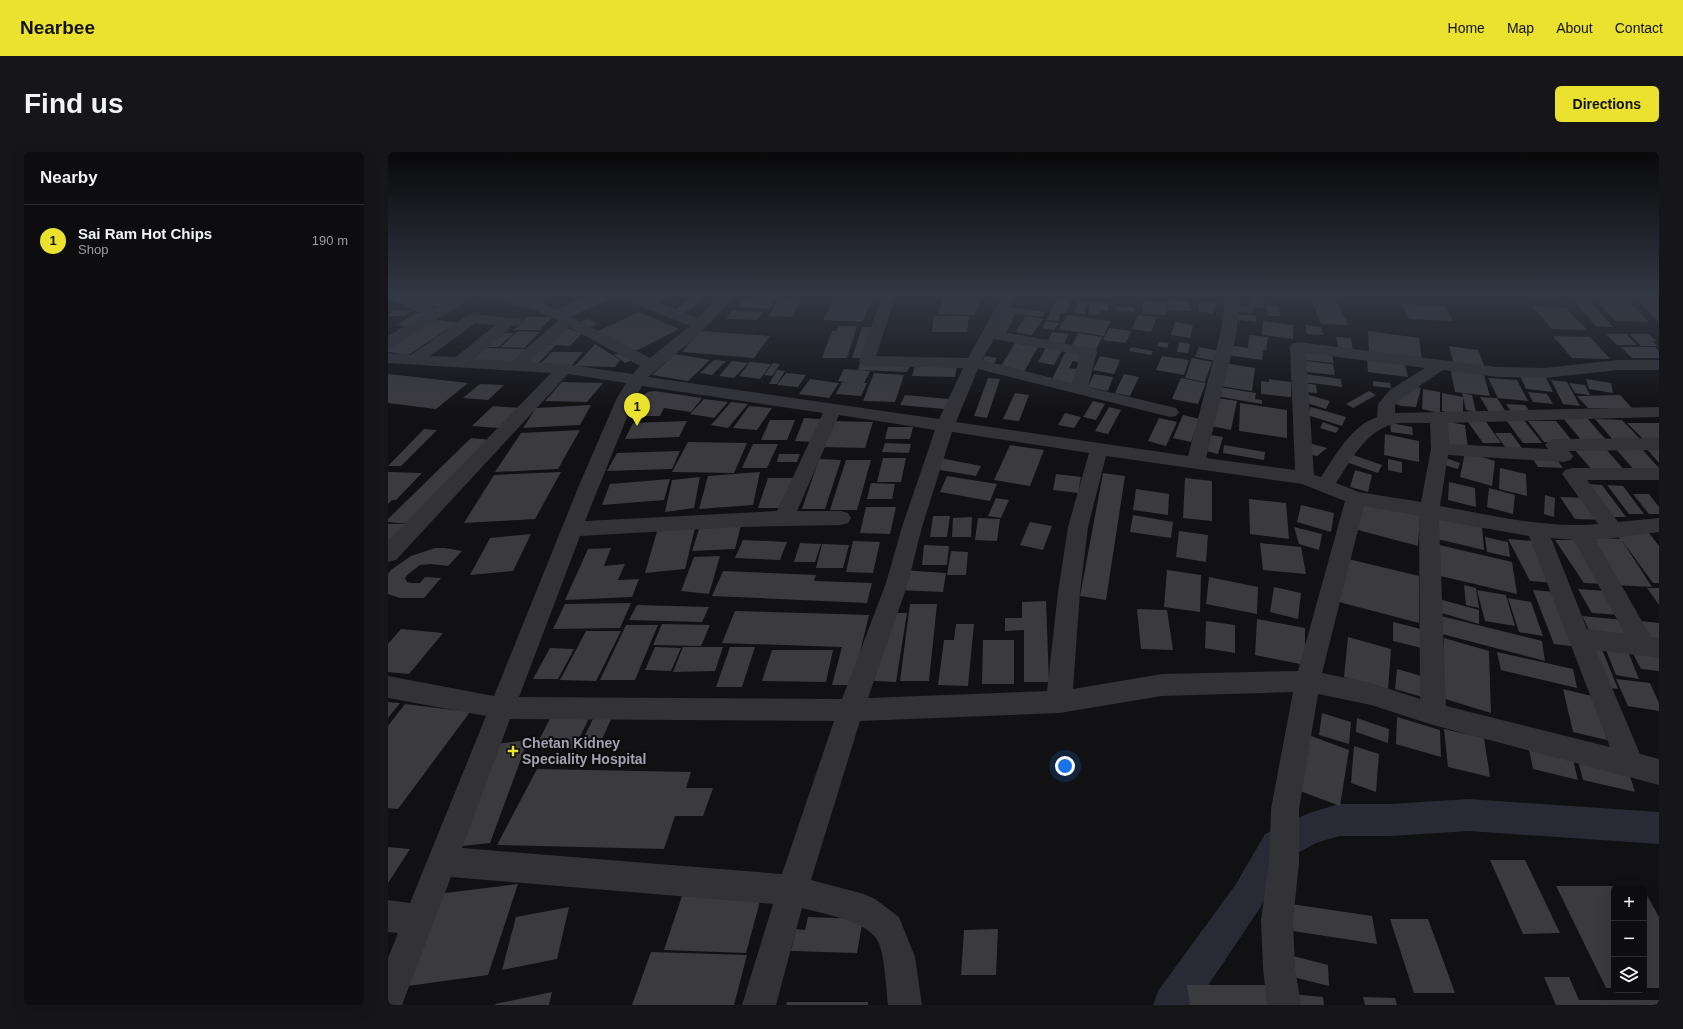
<!DOCTYPE html>
<meta charset="utf-8">
<style>
body{margin:0;font-family:Arial,sans-serif;background:#161517;color:#f1f3f6}
.controls{position:absolute;right:12px;bottom:12px;display:grid;overflow:hidden;border-radius:6px;box-shadow:0 4px 16px #0002}
.controls button{width:36px;height:36px;display:grid;place-items:center;padding:0;border:0;border-bottom:1px solid #2d2c2e;background:#0d0c0e;color:#f1f3f6;font:20px sans-serif}
.you{position:absolute;left:677px;top:614px;width:14px;height:14px;margin:-10px;border:3px solid #fff;border-radius:50%;background:#1a73e8;box-shadow:0 0 0 6px #1a73e833}
.badge{display:grid;place-items:center;width:26px;height:26px;border-radius:50%;background:#ebe230;color:#111;font-size:13px;font-weight:700}
.pin{position:absolute;translate:-50% -33px;filter:drop-shadow(0 1px 2px #0008)}
.pin::after{content:'';position:absolute;top:21px;width:14px;height:12px;background:inherit;clip-path:polygon(0 0,100% 0,50% 100%)}
.list{margin:0;padding:0;list-style:none}
h2{display:flex;justify-content:space-between;align-items:center;height:52px;margin:0;padding:0 16px;font-size:17px}
h2 small{font-size:13px;font-weight:400;color:#9a9b9e}
.list li{display:grid;grid-template-columns:26px 1fr auto;gap:12px;align-items:center;box-sizing:border-box;height:72px;padding:0 16px;border-top:1px solid #2d2c2e}
.list b{display:block;font-size:15px;white-space:nowrap}
.list p{margin:0;font-size:13px;white-space:nowrap;color:#9a9b9e}
.list em{font-size:13px;font-style:normal;color:#9a9b9e}
.icon{flex:none;width:22px;height:22px;fill:none;stroke:currentColor;stroke-width:2;stroke-linecap:round;stroke-linejoin:round}
.map{position:relative;flex:none;width:1271px;height:853px;overflow:hidden;border-radius:6px}
header{display:flex;align-items:center;gap:24px;box-sizing:border-box;height:56px;padding:0 20px;background:#ebe230;color:#111}
header strong{font-size:19px}
nav{display:flex;gap:22px;margin-inline-start:auto;font-size:14px}
.intro{display:flex;align-items:center;justify-content:space-between;box-sizing:border-box;height:96px;padding:0 24px}
h1{margin:0;font-size:28px}
.button{padding:10px 18px;border-radius:6px;background:#ebe230;color:#111;font-size:14px;font-weight:700}
main{display:flex;gap:24px;padding:0 24px}
aside{flex:1;background:#0d0c0e;border-radius:6px;box-shadow:0 4px 16px #0002}
.map>svg:first-child{display:block}
.lines{fill:none;stroke-linecap:round;stroke-linejoin:round}
.canal{fill:#282b35;fill-rule:evenodd}
.building{fill:#3b3a3f}
.minor{fill:#323237;fill-rule:evenodd}
.poi-dot{fill:#ebe230;stroke:#0c0c0d;stroke-width:1.5}
.labels{text-anchor:middle;dominant-baseline:central;stroke-width:4;stroke-linejoin:round;paint-order:stroke}
.near-poi-label{font-size:14px;font-weight:bold;fill:#a2a2b2;stroke:#0c0c0d;text-anchor:start}
</style>
<header>
<strong>Nearbee</strong>
<nav><a>Home</a><a>Map</a><a>About</a><a>Contact</a></nav>
</header>
<div class="intro"><h1>Find us</h1><a class="button">Directions</a></div>
<main>
<aside>
<h2>Nearby<small></small></h2>
<ul class="list">
<li><span class="badge">1</span><div><b>Sai Ram Hot Chips</b><p>Shop</p></div><em>190 m</em></li>
</ul>
</aside>
<div class="map">
<svg width="1271" height="853" viewBox="0 0 1271 853">
<rect width="100%" height="100%" fill="#111012"/>
<g class="lines">
<polygon class="canal" points="1081,647 1271,660 1271,692 1081,679 1003,684 951,684 928,691 901,706 872,756 807,853 765,853 770,839 848,732 877,682 921,661 951,652 1003,652"/>
</g>
<g class="building">
<polygon points="39,143 71,143 50,155 28,149"/>
<polygon points="169,143 148,152 134,144 136,143"/>
<polygon points="203,143 218,143 224,146 179,166 166,159"/>
<polygon points="248,143 285,143 269,152"/>
<polygon points="306,143 318,145 297,161 286,159"/>
<polygon points="380,143 389,145 381,157 349,155 354,148 364,148 367,144"/>
<polygon points="449,143 454,143 486,145 474,170 435,168"/>
<polygon points="687,143 715,143 714,146"/>
<polygon points="883,143 908,143 910,148 884,147"/>
<polygon points="921,143 946,143 960,173 933,172"/>
<polygon points="1140,143 1166,143 1171,149 1144,148"/>
<polygon points="1181,143 1197,143 1225,175 1208,174"/>
<polygon points="1204,143 1235,143 1261,170 1227,169"/>
<polygon points="1244,143 1260,143 1271,153 1271,170"/>
<polygon points="556,144 592,146 587,163 550,162"/>
<polygon points="863,144 876,146 875,156 862,155"/>
<polygon points="668,146 683,148 678,161 673,161 670,169 659,168"/>
<polygon points="391,147 413,147 404,165 381,164"/>
<polygon points="779,148 801,149 803,159 780,158"/>
<polygon points="690,149 699,149 697,162 687,161"/>
<polygon points="754,149 777,150 779,163 755,162"/>
<polygon points="812,149 827,151 825,162 810,159"/>
<polygon points="702,150 720,151 720,159 713,159 713,162 701,162"/>
<polygon points="1014,152 1057,154 1065,169 1021,167"/>
<polygon points="878,153 890,154 893,164 881,164"/>
<polygon points="728,154 746,155 747,160 729,159"/>
<polygon points="845,154 864,156 865,161 846,160"/>
<polygon points="621,155 657,160 654,165 627,162 617,183 604,181"/>
<polygon points="1145,155 1178,156 1199,178 1164,177"/>
<polygon points="6,158 24,159 17,164 0,164"/>
<polygon points="344,159 375,160 369,168 338,167"/>
<polygon points="251,160 291,177 248,199 208,180"/>
<polygon points="28,161 38,162 20,175 10,173"/>
<polygon points="845,162 868,164 868,170 845,167"/>
<polygon points="679,163 722,169 716,184 671,177"/>
<polygon points="750,163 769,165 763,180 744,177"/>
<polygon points="546,164 581,164 579,180 544,180"/>
<polygon points="638,164 655,167 644,183 627,180"/>
<polygon points="139,165 164,165 152,178 126,178"/>
<polygon points="43,167 69,171 20,203 0,200 0,195"/>
<polygon points="200,167 210,172 199,177 190,171"/>
<polygon points="658,169 671,171 666,178 654,176"/>
<polygon points="875,169 905,173 905,187 874,183"/>
<polygon points="787,170 805,173 802,186 783,183"/>
<polygon points="917,173 933,175 935,183 919,182"/>
<polygon points="450,174 469,174 459,206 434,206 444,179 448,179"/>
<polygon points="175,175 194,181 182,194 156,192"/>
<polygon points="474,175 485,175 475,206 464,206"/>
<polygon points="721,176 743,179 738,191 715,188"/>
<polygon points="130,179 152,180 136,196 113,195"/>
<polygon points="312,179 382,184 366,206 294,200"/>
<polygon points="980,179 1031,186 1034,209 981,202"/>
<polygon points="664,180 681,182 675,194 659,192"/>
<polygon points="112,181 126,181 111,195 97,195"/>
<polygon points="690,181 714,185 707,200 683,196"/>
<polygon points="1218,182 1238,182 1249,193 1229,193"/>
<polygon points="1241,182 1260,182 1268,189 1264,189 1270,194 1253,194"/>
<polygon points="861,183 880,185 878,198 875,198 874,208 839,203 840,193 860,196"/>
<polygon points="1165,184 1202,185 1222,207 1184,206"/>
<polygon points="948,185 963,186 965,198 951,197"/>
<polygon points="771,190 781,191 779,196 769,194"/>
<polygon points="791,190 802,192 800,201 789,200"/>
<polygon points="627,191 650,195 636,220 612,216"/>
<polygon points="207,192 232,208 227,215 187,214"/>
<polygon points="155,193 168,193 150,211 137,211"/>
<polygon points="659,194 675,197 666,213 650,210"/>
<polygon points="1061,194 1090,198 1097,216 1066,213"/>
<polygon points="743,195 765,199 763,203 741,199"/>
<polygon points="811,195 832,199 828,209 807,205"/>
<polygon points="1233,195 1267,195 1271,199 1271,206 1244,206"/>
<polygon points="97,196 139,197 126,211 83,210"/>
<polygon points="914,198 943,200 946,211 916,208"/>
<polygon points="235,199 247,207 237,211 226,203"/>
<polygon points="678,199 698,202 694,211 685,209 681,216 694,218 688,233 663,229"/>
<polygon points="164,200 195,200 184,213 152,212"/>
<polygon points="287,202 322,208 300,229 264,223"/>
<polygon points="597,204 609,206 605,213 593,211"/>
<polygon points="712,204 732,208 726,222 705,218"/>
<polygon points="774,204 801,208 796,223 768,218"/>
<polygon points="804,206 824,210 817,230 797,226"/>
<polygon points="979,207 1017,212 1020,225 980,220"/>
<polygon points="326,208 338,209 324,223 312,221"/>
<polygon points="344,209 360,211 346,226 331,224"/>
<polygon points="917,209 945,212 947,223 919,220"/>
<polygon points="362,210 383,212 372,227 351,224"/>
<polygon points="385,211 392,212 384,224 376,223"/>
<polygon points="472,211 522,214 519,220 470,218"/>
<polygon points="837,211 867,216 864,239 832,234"/>
<polygon points="527,213 569,214 567,225 524,224"/>
<polygon points="1062,215 1095,220 1102,244 1067,240"/>
<polygon points="456,217 482,219 476,231 479,231 473,244 448,242 454,230 463,231 450,229"/>
<polygon points="389,218 397,219 389,232 381,232"/>
<polygon points="398,221 418,223 410,235 389,233"/>
<polygon points="486,221 516,223 507,250 475,249"/>
<polygon points="1131,221 1157,224 1165,240 1138,237"/>
<polygon points="0,222 80,231 48,257 0,251"/>
<polygon points="706,222 725,225 720,239 700,235"/>
<polygon points="736,222 751,225 742,244 727,241"/>
<polygon points="916,222 953,227 954,235 916,230"/>
<polygon points="600,226 612,227 599,266 586,264"/>
<polygon points="793,226 818,231 810,252 784,247"/>
<polygon points="1100,226 1129,228 1140,249 1110,246"/>
<polygon points="422,227 451,231 441,246 411,242"/>
<polygon points="881,227 903,230 903,245 873,242 873,229 881,230"/>
<polygon points="1198,227 1223,231 1225,241 1201,237"/>
<polygon points="1163,228 1179,230 1192,254 1175,252"/>
<polygon points="985,229 1002,231 1003,236 985,234"/>
<polygon points="174,230 215,231 199,250 157,249"/>
<polygon points="917,231 928,233 929,241 917,240"/>
<polygon points="1181,231 1197,233 1202,243 1187,241"/>
<polygon points="92,232 116,233 100,248 75,246"/>
<polygon points="1022,233 1033,236 1028,255 1013,254 1008,252"/>
<polygon points="831,235 868,241 867,247 874,248 874,252 828,244"/>
<polygon points="1035,237 1052,240 1052,261 1034,257"/>
<polygon points="267,239 314,246 303,260 276,256 272,264 244,264 254,244 260,240"/>
<polygon points="981,239 988,243 965,256 958,252"/>
<polygon points="1140,240 1159,242 1165,252 1145,250"/>
<polygon points="627,241 641,243 631,269 615,267"/>
<polygon points="1054,241 1075,245 1075,264 1054,259"/>
<polygon points="1074,241 1084,243 1088,260 1078,258"/>
<polygon points="517,243 561,247 556,257 512,253"/>
<polygon points="921,243 942,249 938,257 916,250"/>
<polygon points="1232,243 1244,256 1200,256 1189,244"/>
<polygon points="1092,245 1109,246 1118,260 1101,260"/>
<polygon points="829,246 849,249 843,278 823,274"/>
<polygon points="316,247 340,250 326,266 302,262"/>
<polygon points="705,249 717,252 708,268 695,265"/>
<polygon points="343,250 360,252 340,276 323,273"/>
<polygon points="852,251 899,258 899,286 851,279"/>
<polygon points="1118,252 1137,253 1143,261 1124,261"/>
<polygon points="203,253 192,273 135,276 148,256"/>
<polygon points="105,254 132,256 111,276 84,274"/>
<polygon points="361,254 384,256 369,278 345,276"/>
<polygon points="721,255 733,258 720,282 707,279"/>
<polygon points="923,255 958,265 954,274 919,263"/>
<polygon points="677,261 693,265 686,276 670,273"/>
<polygon points="795,263 812,267 803,290 785,286"/>
<polygon points="1174,265 1198,265 1219,289 1194,289"/>
<polygon points="416,266 433,267 425,290 407,289"/>
<polygon points="771,266 789,270 778,294 760,289"/>
<polygon points="1207,267 1234,268 1254,289 1226,289"/>
<polygon points="382,268 407,268 399,288 373,288"/>
<polygon points="1118,268 1136,268 1154,291 1135,291"/>
<polygon points="299,269 291,285 237,287 245,271"/>
<polygon points="443,269 485,270 477,296 434,295"/>
<polygon points="1055,269 1077,273 1080,297 1057,293"/>
<polygon points="1140,269 1168,269 1185,290 1156,290"/>
<polygon points="935,270 951,276 948,281 932,276"/>
<polygon points="1080,270 1098,270 1113,291 1095,291"/>
<polygon points="1002,271 1024,275 1025,283 1003,280"/>
<polygon points="1239,271 1271,271 1271,288 1256,288"/>
<polygon points="500,275 525,275 522,287 497,287"/>
<polygon points="36,277 49,278 13,314 0,314"/>
<polygon points="192,278 170,317 107,320 133,281"/>
<polygon points="1107,281 1123,281 1136,299 1120,299"/>
<polygon points="997,282 1031,289 1031,310 996,303"/>
<polygon points="822,283 835,285 830,302 818,299"/>
<polygon points="83,286 104,288 21,372 0,370 0,367"/>
<polygon points="300,290 359,291 346,321 284,320"/>
<polygon points="497,291 523,292 521,301 494,300"/>
<polygon points="921,291 939,296 929,304 921,302"/>
<polygon points="365,292 390,292 379,316 354,316"/>
<polygon points="622,293 656,298 642,334 606,328"/>
<polygon points="836,293 877,300 876,308 835,301"/>
<polygon points="1226,295 1252,295 1271,316 1271,319 1247,319"/>
<polygon points="1257,295 1271,295 1271,311"/>
<polygon points="1185,296 1217,296 1237,319 1205,319"/>
<polygon points="292,299 284,317 219,319 229,301"/>
<polygon points="1077,300 1107,309 1104,334 1072,325"/>
<polygon points="391,302 412,302 409,310 389,310"/>
<polygon points="962,302 994,313 990,321 958,310"/>
<polygon points="1143,304 1167,305 1175,316 1150,315"/>
<polygon points="495,306 518,306 513,330 489,330"/>
<polygon points="552,306 593,314 588,324 546,317"/>
<polygon points="1058,306 1072,311 1070,317 1056,313"/>
<polygon points="431,307 453,308 437,357 414,357"/>
<polygon points="1000,307 1014,310 1014,321 1000,318"/>
<polygon points="458,308 483,308 469,358 442,358"/>
<polygon points="1112,316 1138,322 1139,344 1111,337"/>
<polygon points="967,318 984,323 980,340 962,335"/>
<polygon points="0,320 34,321 8,348 4,348 0,352"/>
<polygon points="173,320 147,367 76,371 106,323"/>
<polygon points="372,320 365,353 311,357 320,324"/>
<polygon points="715,321 737,324 718,448 692,444"/>
<polygon points="668,322 693,325 690,341 665,338"/>
<polygon points="559,324 609,332 602,349 552,340"/>
<polygon points="312,325 306,356 277,360 284,328"/>
<polygon points="380,326 407,326 398,356 370,356"/>
<polygon points="797,326 824,329 824,369 795,366"/>
<polygon points="282,327 276,348 214,353 222,332"/>
<polygon points="1061,330 1087,336 1088,355 1060,348"/>
<polygon points="483,331 507,332 504,347 479,347"/>
<polygon points="1200,332 1214,333 1238,365 1224,365"/>
<polygon points="1219,333 1235,334 1256,362 1241,362"/>
<polygon points="1101,336 1127,343 1125,362 1099,355"/>
<polygon points="748,337 781,342 780,363 745,358"/>
<polygon points="1245,342 1261,342 1271,355 1271,362 1261,362"/>
<polygon points="1157,343 1167,346 1166,365 1156,362"/>
<polygon points="1172,345 1200,346 1216,368 1187,367"/>
<polygon points="608,346 621,348 613,366 600,364"/>
<polygon points="861,347 898,351 901,387 862,382"/>
<polygon points="974,349 1032,363 1030,394 970,378"/>
<polygon points="913,353 946,361 943,380 909,370"/>
<polygon points="478,355 508,355 502,382 472,381"/>
<polygon points="745,363 785,370 783,386 742,380"/>
<polygon points="1048,363 1094,373 1096,398 1049,387"/>
<polygon points="545,364 562,364 559,385 542,385"/>
<polygon points="584,365 583,385 564,385 565,366"/>
<polygon points="590,366 612,367 609,389 587,388"/>
<polygon points="354,369 347,397 304,399 313,371"/>
<polygon points="642,370 664,374 655,398 632,393"/>
<polygon points="0,372 18,372 0,393"/>
<polygon points="308,372 297,417 257,421 270,376"/>
<polygon points="906,375 934,382 931,398 911,392"/>
<polygon points="791,379 820,383 818,410 788,405"/>
<polygon points="1228,381 1261,381 1271,394 1271,431 1265,431 1233,387 1264,435 1227,433 1197,385 1232,387"/>
<polygon points="143,382 125,419 82,423 102,386"/>
<polygon points="1097,385 1120,390 1122,405 1099,400"/>
<polygon points="1120,387 1144,389 1167,431 1142,429"/>
<polygon points="355,388 399,390 392,408 347,406"/>
<polygon points="1167,388 1190,388 1219,432 1196,431"/>
<polygon points="465,389 492,390 485,421 458,420"/>
<polygon points="412,391 433,392 427,410 406,410"/>
<polygon points="872,391 913,395 918,422 875,418"/>
<polygon points="1043,391 1124,410 1129,442 1044,422"/>
<polygon points="434,392 461,393 455,416 428,416"/>
<polygon points="536,393 561,394 559,413 534,413"/>
<polygon points="47,396 57,396 74,399 60,414 43,412 32,413 19,423 17,426 19,430 23,431 32,431 37,425 53,426 36,446 12,446 0,442 0,422 3,418 23,404"/>
<polygon points="223,396 216,414 237,412 230,428 251,427 244,445 177,448 200,397"/>
<polygon points="563,399 580,400 578,423 559,423"/>
<polygon points="332,404 321,442 293,439 306,405"/>
<polygon points="956,406 1031,424 1031,471 951,450"/>
<polygon points="513,418 558,421 555,440 508,438"/>
<polygon points="779,418 813,423 812,460 776,455"/>
<polygon points="335,419 428,423 426,429 484,431 479,451 324,444"/>
<polygon points="821,425 870,435 869,462 818,452"/>
<polygon points="1076,433 1088,436 1091,456 1078,453"/>
<polygon points="886,435 913,441 910,467 882,460"/>
<polygon points="1259,436 1271,436 1271,453"/>
<polygon points="1190,437 1218,439 1233,463 1204,461"/>
<polygon points="1089,438 1118,443 1127,474 1097,469"/>
<polygon points="1145,438 1167,440 1191,495 1166,492"/>
<polygon points="1047,446 1091,458 1091,472 1047,459"/>
<polygon points="1120,446 1143,450 1155,484 1131,480"/>
<polygon points="658,449 661,530 636,530 636,478 617,479 617,466 634,466 634,450"/>
<polygon points="243,451 232,476 165,477 177,452"/>
<polygon points="522,452 549,452 541,529 512,529"/>
<polygon points="249,453 321,455 314,470 241,468"/>
<polygon points="749,457 779,458 785,498 753,497"/>
<polygon points="347,459 481,463 464,533 444,533 454,495 334,491"/>
<polygon points="500,461 519,461 508,530 486,529"/>
<polygon points="1053,464 1154,489 1157,509 1054,482"/>
<polygon points="1194,464 1236,468 1249,492 1206,487"/>
<polygon points="869,467 917,476 917,513 867,503"/>
<polygon points="1243,468 1271,471 1271,496"/>
<polygon points="818,469 847,473 847,501 817,496"/>
<polygon points="1005,470 1037,478 1038,497 1005,489"/>
<polygon points="274,472 322,473 313,494 265,493"/>
<polygon points="568,472 586,472 580,534 550,533 556,488 566,488"/>
<polygon points="238,473 270,473 247,528 212,528"/>
<polygon points="13,477 55,481 21,522 0,520 0,492"/>
<polygon points="198,479 233,479 208,529 172,528"/>
<polygon points="960,485 1003,497 1000,538 956,525"/>
<polygon points="1056,486 1101,499 1103,561 1054,546"/>
<polygon points="595,488 626,488 626,532 594,532"/>
<polygon points="1199,493 1213,495 1230,537 1215,535"/>
<polygon points="1216,493 1239,497 1251,527 1228,523"/>
<polygon points="267,495 293,496 283,519 257,518"/>
<polygon points="295,495 335,495 327,519 285,520"/>
<polygon points="342,495 367,495 354,535 328,535"/>
<polygon points="162,496 186,497 170,527 145,527"/>
<polygon points="384,498 445,498 438,530 374,529"/>
<polygon points="1243,498 1271,501 1271,519 1253,517"/>
<polygon points="1109,500 1185,517 1189,536 1113,518"/>
<polygon points="1009,517 1041,526 1041,547 1007,537"/>
<polygon points="1228,527 1262,531 1271,551 1271,559 1240,554"/>
<polygon points="1175,537 1208,545 1219,588 1185,580"/>
<polygon points="0,550 12,551 0,566"/>
<polygon points="17,552 82,560 10,657 0,656 0,574"/>
<polygon points="167,557 205,558 186,597 147,596"/>
<polygon points="208,561 226,561 209,598 190,597"/>
<polygon points="934,561 963,570 961,592 931,583"/>
<polygon points="1009,565 1052,578 1053,605 1008,592"/>
<polygon points="969,566 1001,577 1000,591 968,580"/>
<polygon points="1056,577 1096,586 1102,625 1060,615"/>
<polygon points="915,581 961,598 952,654 904,636"/>
<polygon points="140,588 102,691 65,695 107,592"/>
<polygon points="966,594 991,602 988,640 963,631"/>
<polygon points="1141,598 1185,608 1190,628 1145,617"/>
<polygon points="1190,609 1241,621 1247,640 1195,628"/>
<polygon points="149,617 303,620 298,636 325,636 315,664 287,664 276,697 109,693"/>
<polygon points="0,695 22,697 0,731"/>
<polygon points="1102,708 1137,708 1172,781 1135,782"/>
<polygon points="130,732 100,823 12,835 49,742"/>
<polygon points="1168,734 1254,734 1255,736 1226,736 1226,836 1218,836"/>
<polygon points="297,735 375,738 358,801 276,798"/>
<polygon points="1256,738 1271,765 1271,836 1256,836"/>
<polygon points="903,752 984,764 989,792 905,779"/>
<polygon points="181,755 169,807 114,818 128,765"/>
<polygon points="420,765 475,767 469,801 403,799 408,777 417,778"/>
<polygon points="1002,767 1040,767 1067,841 1026,841"/>
<polygon points="610,777 608,823 573,823 576,778"/>
<polygon points="263,800 359,803 346,853 244,853"/>
<polygon points="901,803 940,813 941,834 901,824"/>
<polygon points="1156,825 1181,825 1191,848 1271,848 1271,853 1168,853"/>
<polygon points="799,833 881,833 885,853 802,853"/>
<polygon points="164,840 161,853 107,853 107,852"/>
<polygon points="904,842 935,845 936,853 906,853"/>
<polygon points="975,845 1007,846 1009,853 977,853"/>
<polygon points="399,850 480,850 480,853 398,853"/>
</g>
<g class="lines">
<g class="minor">
<polygon points="0,143 16,143 47,156 69,143 87,143 85,146 5,194 0,196 0,184 37,163 0,147"/>
<path d="M93 143H121L156 151 262 206 302 174 233 146 231 143H251L310 166 333 143H348L308 185 260 225 551 267 575 216 479 214 473 212 471 209 494 143H508L488 204 580 206 615 143H629L610 179 707 197 709 200 700 235 788 256 791 260 788 264 782 265 590 217 568 270 800 304 832 183 838 143H852L848 183 818 306 907 318 902 195 904 192 910 190 1109 215 1157 216 1230 208H1271V218H1230L1157 226 1109 225 1055 218 1014 246 1007 253V261L1271 255V265L1060 271 1061 292 1160 297 1157 293 1160 289 1166 287 1271 286V298L1181 299 1185 304 1183 308 1176 310 1060 303 1052 354C1103 363 1157 377 1210 372L1174 322 1177 318 1184 316H1271V328H1199L1230 370 1271 366V380L1226 386 1207 387 1263 485 1271 486V506L1208 498 1252 602 1271 607V633L1045 573 983 553 930 542 911 657V711L905 768 907 816 913 853H879L875 816 873 768 881 711 883 657 905 540 774 544 671 561 472 569 423 728 476 742 487 747 511 765 527 805 534 853H500C498 837 497 798 488 786 474 768 436 762 414 756L388 853H354L385 752 63 725 14 853H0V806L10 781 0 780V748L22 751 98 564 0 546V524L106 544 192 331 228 248 238 231 180 222 8 408 0 410V389L163 221 0 211V201L23 203 80 163 85 162 133 167 135 170 133 173 124 174 86 207 124 209 170 169 146 157 95 146ZM88 171 107 173 68 205 42 204ZM181 175 252 214 245 222 176 212 142 210ZM606 187 692 203 684 231 594 208ZM918 201 1037 216 1002 238 990 252 989 265C963 274 947 304 933 325L926 323ZM254 234 435 261 389 359 197 369 246 248ZM451 263 547 278 514 375 498 431 454 547 131 545 192 384 352 375 453 373 460 371 463 366 460 361 453 359H409ZM1012 271H1042L1043 297 1033 350 971 340 948 331C964 307 980 274 1012 271ZM564 280 701 301 680 375 670 440 659 539 480 546 520 431 534 375ZM718 304 914 332 957 349 910 519 774 522 685 537 692 440 700 375ZM976 354 1031 364 1032 547 983 531 934 521ZM1051 368 1141 384 1222 595 1058 554ZM1163 386 1186 388 1237 482 1199 477ZM122 567 446 569 394 722 74 696Z"/>
<polygon points="1256,143 1271,143 1271,155 1266,154"/>
</g>
</g>
<linearGradient id="sky" x2="0" y2="1"><stop stop-color="#09090a"/><stop offset="0.54" stop-color="#323744"/><stop offset="1" stop-color="#323744" stop-opacity="0"/></linearGradient>
<rect width="1271" height="263" fill="url(#sky)"/>
<path class="poi-dot" d="M123 593h4v4h4v4h-4v4h-4v-4h-4v-4h4z"/>
<g class="labels">
<g class="near-poi-label">
<text x="134" y="591">Chetan Kidney<tspan x="134" dy="16">Speciality Hospital</tspan></text>
</g>
</g>
</svg>
<div class="controls">
<button>+</button>
<button>−</button>
<button><svg class="icon" aria-label="layers" viewBox="0 0 24 24"><path d="M12 4l9 5-9 5-9-5zM3 14l9 5 9-5"/></svg></button>
</div>
<div class="you"></div>
<div class="pin badge" style="left:249px;top:274px">1</div>
</div>
</main>
